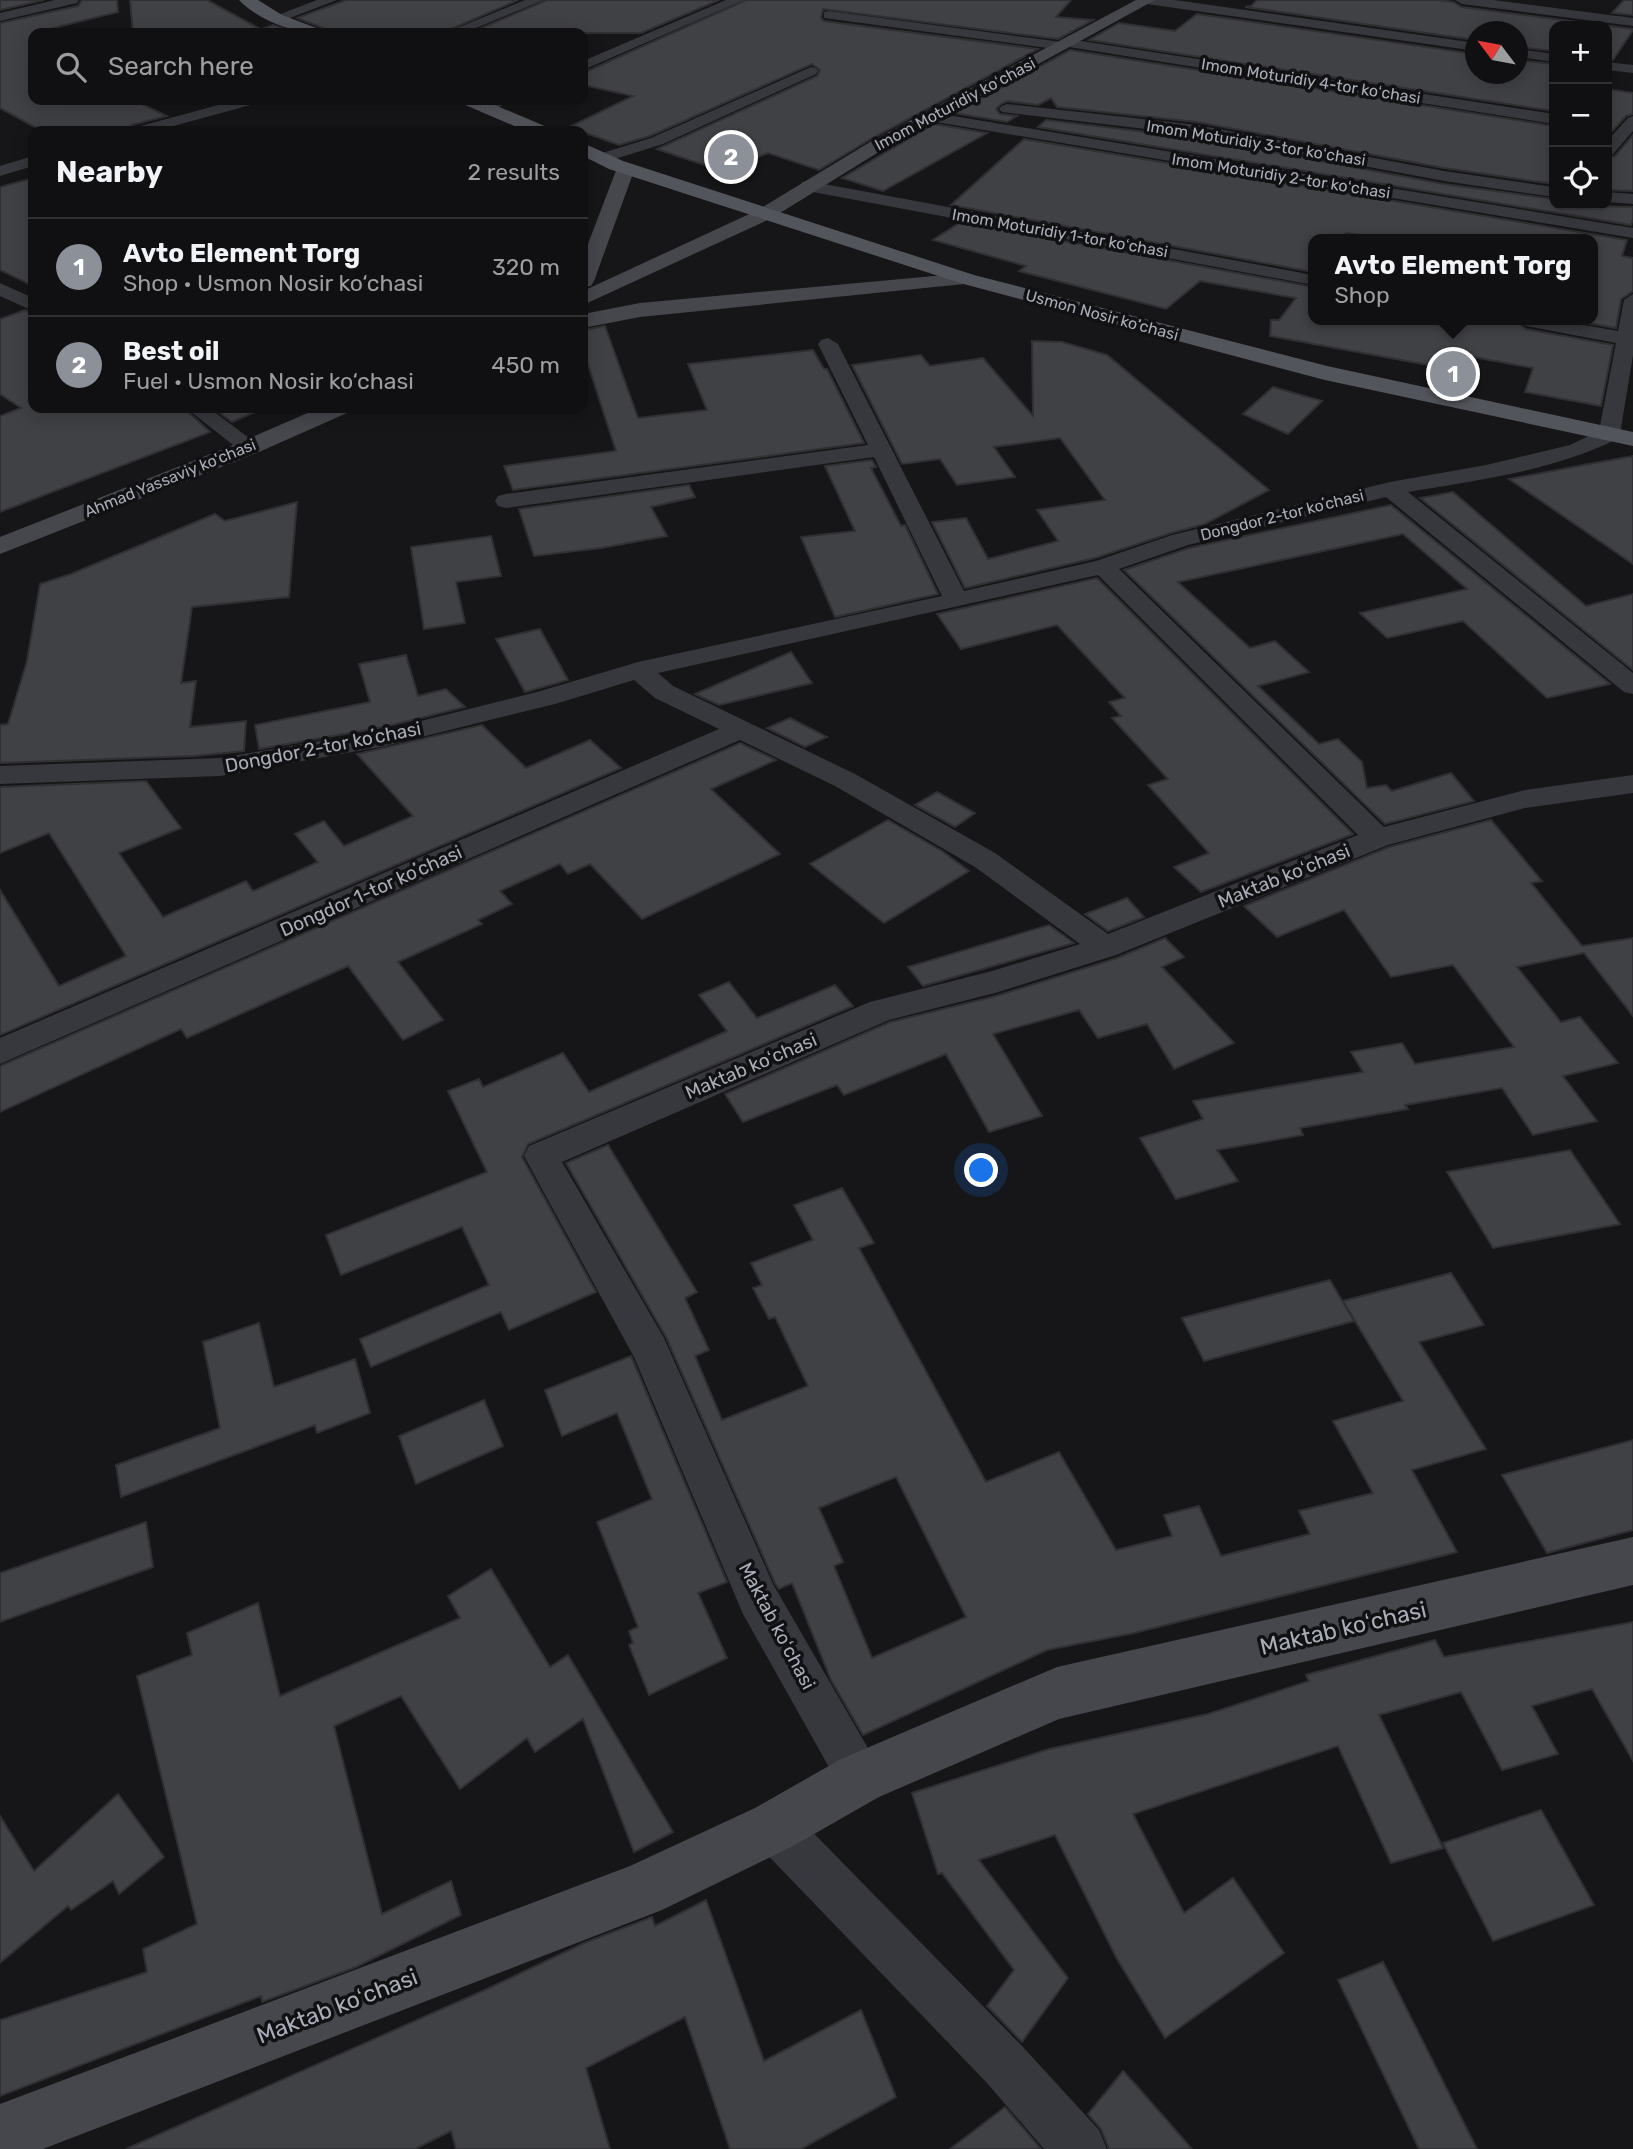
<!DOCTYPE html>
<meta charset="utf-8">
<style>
body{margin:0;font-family:Rubik,sans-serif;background:#1e1e20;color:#f1f3f6}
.controls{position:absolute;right:21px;top:21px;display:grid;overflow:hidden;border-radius:14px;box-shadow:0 4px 18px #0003}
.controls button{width:63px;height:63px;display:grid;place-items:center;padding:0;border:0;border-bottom:2px solid #303032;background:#101012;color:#f1f3f6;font:35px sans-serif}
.compass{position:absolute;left:1465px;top:21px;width:63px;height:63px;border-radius:50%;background:#101012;box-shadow:0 4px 18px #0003;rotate:302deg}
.you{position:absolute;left:982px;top:1171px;width:24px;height:24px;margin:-18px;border:5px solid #fff;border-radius:50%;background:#1a73e8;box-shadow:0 0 0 10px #1a73e833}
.badge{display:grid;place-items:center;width:46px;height:46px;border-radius:50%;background:#8c9099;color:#fff;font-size:23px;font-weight:700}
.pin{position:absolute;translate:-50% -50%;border:4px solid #fff;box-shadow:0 2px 7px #0006}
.popup{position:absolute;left:1308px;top:234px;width:290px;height:91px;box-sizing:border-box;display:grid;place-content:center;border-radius:14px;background:#101012;filter:drop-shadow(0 2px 5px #0005);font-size:23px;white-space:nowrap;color:#9c9d9f}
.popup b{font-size:26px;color:#f1f3f6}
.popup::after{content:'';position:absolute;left:50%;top:100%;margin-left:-14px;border:14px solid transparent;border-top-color:#101012}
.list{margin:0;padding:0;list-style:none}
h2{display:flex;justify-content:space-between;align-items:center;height:91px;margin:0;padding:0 28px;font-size:30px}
h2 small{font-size:23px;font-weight:400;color:#9c9d9f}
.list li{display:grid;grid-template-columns:46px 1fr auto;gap:21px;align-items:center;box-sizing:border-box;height:98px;padding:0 28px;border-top:2px solid #303032}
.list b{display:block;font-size:26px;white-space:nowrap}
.list p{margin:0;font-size:23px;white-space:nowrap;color:#9c9d9f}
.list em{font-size:23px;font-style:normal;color:#9c9d9f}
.icon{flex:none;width:38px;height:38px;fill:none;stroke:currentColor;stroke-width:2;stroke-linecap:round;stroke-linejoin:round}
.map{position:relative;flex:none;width:1633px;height:2149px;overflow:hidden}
.search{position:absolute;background:#101012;box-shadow:0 4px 18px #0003;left:28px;top:28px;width:560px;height:77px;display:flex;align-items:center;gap:18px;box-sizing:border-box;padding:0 24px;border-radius:14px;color:#9c9d9f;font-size:26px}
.panel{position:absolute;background:#101012;box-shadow:0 4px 18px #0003;left:28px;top:126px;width:560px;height:287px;border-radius:14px}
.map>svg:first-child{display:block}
.building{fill:#404145;stroke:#303034;stroke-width:2;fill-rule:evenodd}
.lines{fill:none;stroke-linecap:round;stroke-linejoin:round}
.street{fill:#37383d;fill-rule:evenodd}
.secondary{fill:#45474d;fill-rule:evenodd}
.primary{fill:#53555c;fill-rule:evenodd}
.labels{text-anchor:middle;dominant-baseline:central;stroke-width:7;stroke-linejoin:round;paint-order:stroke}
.far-street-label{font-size:16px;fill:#a8adb8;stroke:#111113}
.street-label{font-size:19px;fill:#a8adb8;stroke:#111113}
.near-street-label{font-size:23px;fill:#a8adb8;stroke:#111113}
</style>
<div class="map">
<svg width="1633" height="2149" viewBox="0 0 1633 2149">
<rect width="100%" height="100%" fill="#161618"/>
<g class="building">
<polygon points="0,0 44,0 0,10"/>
<polygon points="82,0 117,0 118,12 33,33 33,100 133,100 167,116 132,125 127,131 42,131 0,108 0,23 78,6"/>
<polygon points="130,0 207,0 264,31 264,28 273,25 299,33 133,33"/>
<polygon points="346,0 518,0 442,33 327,33 323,28 297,18"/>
<polygon points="547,0 719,0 641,33 470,33"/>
<polygon points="746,0 1071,0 1056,17 1093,20 1058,39 823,9 821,18 824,21 1038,49 869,140 819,170 768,153 722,171 657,149 817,76 820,70 812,64 650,136 619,145 569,127 633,96 583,85 583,73"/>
<polygon points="1257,0 1438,0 1453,2 1462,7 1633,29 1633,30 1613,60 1607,60 1607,26 1554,26 1554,51 1517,47 1517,32 1475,32 1475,40 1245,7 1251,6"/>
<polygon points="1624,0 1633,0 1633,15 1612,13"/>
<polygon points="1197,14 1475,54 1475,74 1517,74 1517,60 1554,64 1554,111 1089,40 1119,23 1175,31"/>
<polygon points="1070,50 1554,126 1554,184 1444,168 1197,122 1057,107 1051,98 1038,105 1007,101 1001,104 996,109 1000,114 1017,116 1007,122 954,113"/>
<polygon points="1607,89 1633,93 1633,114 1626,116 1607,137"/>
<polygon points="1046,120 1197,138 1444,184 1554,199 1554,205 1633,207 1633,219 1631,225 1038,127"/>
<polygon points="934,124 987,133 883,191 842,178"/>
<polygon points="1633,135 1633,191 1607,190 1607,158 1615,156"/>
<polygon points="1024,139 1627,240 1622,256 1633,258 1633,291 1621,299 1616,328 1569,320 1593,320 1593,239 1381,239 1346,233 1342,239 1313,239 1313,272 951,205"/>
<polygon points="33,178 33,286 0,270 0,187"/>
<polygon points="961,222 1313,287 1313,320 1514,320 1526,329 1613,345 1601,406 1525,392 1533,368 1473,357 1467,372 1270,336 1271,320 1279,320 1296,298 1200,281 1166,309 1019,271 1026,266 933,240"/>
<polygon points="25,310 33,314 33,408 184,408 210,432 0,512 0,416 21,408 0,394 0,319"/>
<polygon points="605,326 638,418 707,410 688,364 813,350 824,369 827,369 864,443 513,490 504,466 616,451 583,349 583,330"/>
<polygon points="1032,341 1062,342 1107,355 1269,490 1205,524 1171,533 1095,558 965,588 932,522 966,518 988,559 1058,541 1037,510 1105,500 1060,438 994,447 1015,477 957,485 940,459 902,464 852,365 921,355 930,366 983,358 1033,416"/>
<polygon points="1273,387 1322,401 1288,434 1243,414"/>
<polygon points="213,408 262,408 262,409 232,422"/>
<polygon points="1633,456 1633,564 1509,479 1589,464"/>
<polygon points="872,460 876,467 871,468 901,526 905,525 938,594 835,617 801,537 855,531 825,466"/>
<polygon points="689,485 695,497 651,507 667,536 601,548 534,556 519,509"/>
<polygon points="1453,492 1586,606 1633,594 1633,670 1420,498"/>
<polygon points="297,502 289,597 192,607 181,683 196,681 190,727 246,721 244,751 195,756 0,763 0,725 8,724 27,661 40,584 71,574 215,514 225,521"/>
<polygon points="1391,505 1610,684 1547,698 1463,621 1387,638 1360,613 1467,589 1403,534 1178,582 1250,648 1275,641 1309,672 1258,686 1319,744 1338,739 1362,762 1367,788 1386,785 1392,791 1451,773 1474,801 1385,824 1124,570 1189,548"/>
<polygon points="491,536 501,576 456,582 465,623 424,629 411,547"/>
<polygon points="1097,578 1353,834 1201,892 1174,867 1209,853 1148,785 1168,779 1112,718 1121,716 1109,702 1125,698 1057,625 961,649 937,614"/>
<polygon points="540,629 568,680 525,692 496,639"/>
<polygon points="791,652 812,683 719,705 695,694"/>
<polygon points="406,655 418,696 446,689 465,707 384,727 259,749 255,725 370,702 359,664"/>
<polygon points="790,718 827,737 805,747 767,728"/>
<polygon points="482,725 526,768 590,740 621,768 0,1035 0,890 59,986 126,956 49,833 0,853 0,787 146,781 181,828 119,853 163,917 246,881 253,891 318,862 295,834 324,821 344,846 413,816 357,754"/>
<polygon points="740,743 776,760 711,789 780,854 642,919 590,864 568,874 560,864 500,891 512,904 478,920 482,924 398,962 443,1020 403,1040 348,966 187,1038 181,1029 0,1112 0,1066"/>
<polygon points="937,792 975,813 955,827 915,805"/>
<polygon points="888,820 942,851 969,871 884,923 810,864"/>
<polygon points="1491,820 1542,881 1531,883 1582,946 1633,938 1633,1016 1584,953 1517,967 1561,1022 1580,1017 1618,1063 1563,1076 1597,1121 1533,1135 1502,1088 1405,1105 1408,1109 1300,1128 1303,1135 1217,1150 1238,1181 1176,1199 1140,1138 1203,1119 1193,1101 1363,1072 1351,1052 1402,1043 1415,1064 1514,1047 1453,965 1391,977 1344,910 1277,937 1244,906 1389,847"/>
<polygon points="1127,898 1144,917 1108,931 1085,914"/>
<polygon points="1049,925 1074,943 923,986 908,967"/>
<polygon points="1165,938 1184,957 1162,967 1234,1043 1174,1069 1147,1024 1098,1038 1079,1010 993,1034 1042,1116 989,1132 946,1054 844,1095 837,1085 743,1122 725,1094 890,1022 996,996 1117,958"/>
<polygon points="729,982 757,1018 835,985 853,1006 528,1144 522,1157 596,1292 509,1330 501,1312 371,1367 360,1339 489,1285 462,1227 341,1275 326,1235 487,1172 448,1091 479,1079 483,1087 563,1053 589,1092 727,1031 699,995"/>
<path d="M608 1145 697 1292 685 1298 709 1350 695 1356 722 1420 808 1386 775 1317 769 1319 753 1288 762 1285 751 1263 813 1240 794 1205 842 1188 874 1243 859 1248 986 1482 1059 1452 1116 1550 1172 1536 1164 1515 1199 1506 1221 1556 1310 1534 1299 1511 1373 1493 1333 1421 1403 1401 1343 1301 1451 1273 1484 1325 1419 1342 1486 1449 1412 1470 1457 1552 1134 1633 1047 1650 863 1735 831 1680 792 1583 779 1589 775 1583 666 1337 566 1163ZM896 1477 966 1617 872 1658 834 1566 843 1562 819 1508Z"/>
<polygon points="1570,1150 1620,1224 1493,1248 1447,1172"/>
<polygon points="1330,1280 1354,1321 1204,1361 1182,1318"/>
<polygon points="259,1323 274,1387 355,1359 370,1413 317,1433 315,1425 121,1497 116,1465 220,1428 203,1342"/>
<polygon points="631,1356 727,1582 698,1593 727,1658 649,1695 629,1645 633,1643 629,1631 638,1627 597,1522 652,1499 617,1413 562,1436 545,1390"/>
<polygon points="484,1400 503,1446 416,1484 399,1436"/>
<polygon points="1633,1440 1633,1530 1547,1553 1502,1475"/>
<polygon points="146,1522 153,1567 0,1622 0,1573"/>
<polygon points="491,1569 550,1667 568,1655 673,1832 634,1852 583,1719 535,1752 527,1738 460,1789 401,1696 334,1726 382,1914 451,1881 461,1915 356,1967 262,2002 261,1996 0,2096 0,2020 147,1972 143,1949 197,1924 137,1676 192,1655 187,1633 258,1603 280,1696 460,1618 448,1596"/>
<polygon points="1633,1622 1633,1761 1592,1689 1532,1706 1558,1754 1502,1770 1461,1692 1379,1715 1443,1848 1391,1863 1338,1746 1133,1814 1184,1913 1233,1878 1284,1953 1165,2038 1117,1959 1055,1835 979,1860 1068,1978 1022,2042 987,2006 1014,1970 942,1873 938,1874 912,1793 1049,1749 1208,1714 1309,1681 1306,1675 1435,1640 1444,1657"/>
<polygon points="118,1794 164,1857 119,1894 113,1881 71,1910 68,1906 0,1963 0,1816 34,1871"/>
<polygon points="1541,1810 1594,1905 1493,1941 1443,1843"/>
<polygon points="706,1900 764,2061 861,2010 896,2097 801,2149 730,2149 685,2017 586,2068 610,2149 456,2149 451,2131 415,2149 126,2149 487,1989 584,1943 652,1917 655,1926"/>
<polygon points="1383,1962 1477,2149 1419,2149 1338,1980"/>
<polygon points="1123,2071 1136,2085 1192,2149 1109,2149 1101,2129 1088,2114"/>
<polygon points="1005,2107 1041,2149 950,2149"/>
</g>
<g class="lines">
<g class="street">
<polygon points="55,0 79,0 77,3 0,21 0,13"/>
<polygon points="317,0 337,0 282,21 272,21 270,18"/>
<polygon points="525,0 544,0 464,33 445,33"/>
<polygon points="726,0 744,0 583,70 583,61"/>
<polygon points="1140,0 1175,0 1476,43 1476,51 1147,4"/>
<polygon points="1455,0 1493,0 1633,18 1633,26 1462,4"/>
<polygon points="829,11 1062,42 1068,39 1554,114 1554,124 1069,47 1063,50 824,18 824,12"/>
<polygon points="1518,49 1554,54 1554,62 1518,57"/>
<polygon points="1607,62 1633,65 1633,73 1607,70"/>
<polygon points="811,67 816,68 818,71 816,74 663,144 602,163 594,158 596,155 651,138"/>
<polygon points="237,100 260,100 258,103 155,131 130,131 133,128"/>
<polygon points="493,100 512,100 492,111 482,111 479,108"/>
<polygon points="1007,104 1197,125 1444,171 1554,187 1554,197 1444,181 1197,135 1002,112 999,109 1002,106"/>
<polygon points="929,112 1633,228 1633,238 924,120 921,117 924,114"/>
<polygon points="1633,116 1633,131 1613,154 1607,156 1607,141 1628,118"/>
<polygon points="33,156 33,166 0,176 0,166"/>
<polygon points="808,181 1313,275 1313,285 802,190 800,186 802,182"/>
<polygon points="1607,192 1633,194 1633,204 1607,202"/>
<polygon points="0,283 33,298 33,311 0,296"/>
<path d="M1633 294V355L1620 434 1617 439C1553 471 1478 480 1408 492L1633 673V694L1624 692 1386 497 1188 545 1119 569 1384 827 1525 790 1633 775V793L1525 808 1388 845 1116 955 995 993 889 1020 562 1162 664 1338 773 1584 876 1762 883 1778 876 1794 860 1801 844 1794 743 1614 634 1357 524 1156 529 1146 870 1002 992 971 1080 944 975 867 835 786 740 740 0 1064V1038L719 729 655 698 634 680 555 704 385 746 220 776 0 784V766L220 758 385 730 537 692 638 662 942 596 874 457 506 508 498 506 495 501 498 496 506 494 868 445 818 344 821 340 828 338 838 344 964 591 1096 561 1172 535 1390 482 1486 465 1570 445 1599 431 1616 343 1526 326 1516 320H1555L1618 331 1624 300ZM1098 575 1358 835 1108 934 995 853 855 774 673 686 658 673Z"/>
<polygon points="186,408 209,408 261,447 258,452 242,452"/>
<polygon points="774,1803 791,1810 1023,2047 1099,2130 1107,2149 1044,2149 987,2083 757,1844 750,1827 757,1810"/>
</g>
<g class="secondary">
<polygon points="1136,0 1155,0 882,150 772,218 583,305 583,291 758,210 870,142"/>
<polygon points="626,162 635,168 594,281 591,286 583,287 583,257 617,168"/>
<polygon points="967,273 974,275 978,279 974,283 640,317 583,328 583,314 640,303"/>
<polygon points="319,408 351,408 347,413 259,452 0,554 0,537 241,442"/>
<polygon points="1633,1537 1633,1585 1059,1719 879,1797 793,1846 662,1910 43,2149 0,2149 0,2104 630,1866 755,1808 841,1759 1057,1667"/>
</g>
<g class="primary">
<path d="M239 0H258L282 15 322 30 324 33C296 34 259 21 239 0Z"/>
<polygon points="461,100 483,100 547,127 550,131 526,131 463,104"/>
<polygon points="583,143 623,161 974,275 1327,366 1633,432 1633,446 1325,380 960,283 609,169 583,156"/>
</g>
</g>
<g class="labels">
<g class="far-street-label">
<text transform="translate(1311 81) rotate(9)">Imom Moturidiy 4-tor koʻchasi</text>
<text transform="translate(955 104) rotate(-28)">Imom Moturidiy koʻchasi</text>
<text transform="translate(1256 143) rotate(9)">Imom Moturidiy 3-tor koʻchasi</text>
<text transform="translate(1281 176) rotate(9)">Imom Moturidiy 2-tor koʻchasi</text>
<text transform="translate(1060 233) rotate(10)">Imom Moturidiy 1-tor koʻchasi</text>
<text transform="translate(1102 315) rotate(15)">Usmon Nosir ko‘chasi</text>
<text transform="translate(170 478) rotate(-22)">Ahmad Yassaviy ko'chasi</text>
<text transform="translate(1282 515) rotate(-14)">Dongdor 2-tor koʼchasi</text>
</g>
<g class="street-label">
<text transform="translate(323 747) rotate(-11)">Dongdor 2-tor koʼchasi</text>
<text transform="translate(1284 876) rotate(-22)">Maktab koʻchasi</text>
<text transform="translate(371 891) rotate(-24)">Dongdor 1-tor koʼchasi</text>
<text transform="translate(751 1066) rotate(-23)">Maktab koʻchasi</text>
<text transform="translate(777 1626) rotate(62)">Maktab koʻchasi</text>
</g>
<g class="near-street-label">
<text transform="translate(1343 1628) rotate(-13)">Maktab koʻchasi</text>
<text transform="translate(337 2006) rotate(-21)">Maktab koʻchasi</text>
</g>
</g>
</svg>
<div class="controls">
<button>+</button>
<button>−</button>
<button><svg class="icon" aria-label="locate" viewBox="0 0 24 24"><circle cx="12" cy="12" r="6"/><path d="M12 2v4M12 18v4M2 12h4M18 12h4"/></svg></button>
</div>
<svg class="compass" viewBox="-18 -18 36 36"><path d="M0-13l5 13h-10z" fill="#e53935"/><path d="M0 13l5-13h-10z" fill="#9c9d9f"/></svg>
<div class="you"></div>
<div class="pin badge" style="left:1453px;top:374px">1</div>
<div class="popup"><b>Avto Element Torg</b>Shop</div>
<div class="pin badge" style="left:731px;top:157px">2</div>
<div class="search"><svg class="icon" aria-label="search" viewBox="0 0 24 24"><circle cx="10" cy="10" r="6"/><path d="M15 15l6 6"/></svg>Search here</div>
<section class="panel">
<h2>Nearby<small>2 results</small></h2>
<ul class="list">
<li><span class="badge">1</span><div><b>Avto Element Torg</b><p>Shop · Usmon Nosir ko‘chasi</p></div><em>320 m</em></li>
<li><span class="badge">2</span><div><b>Best oil</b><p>Fuel · Usmon Nosir ko‘chasi</p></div><em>450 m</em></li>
</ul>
</section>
</div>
